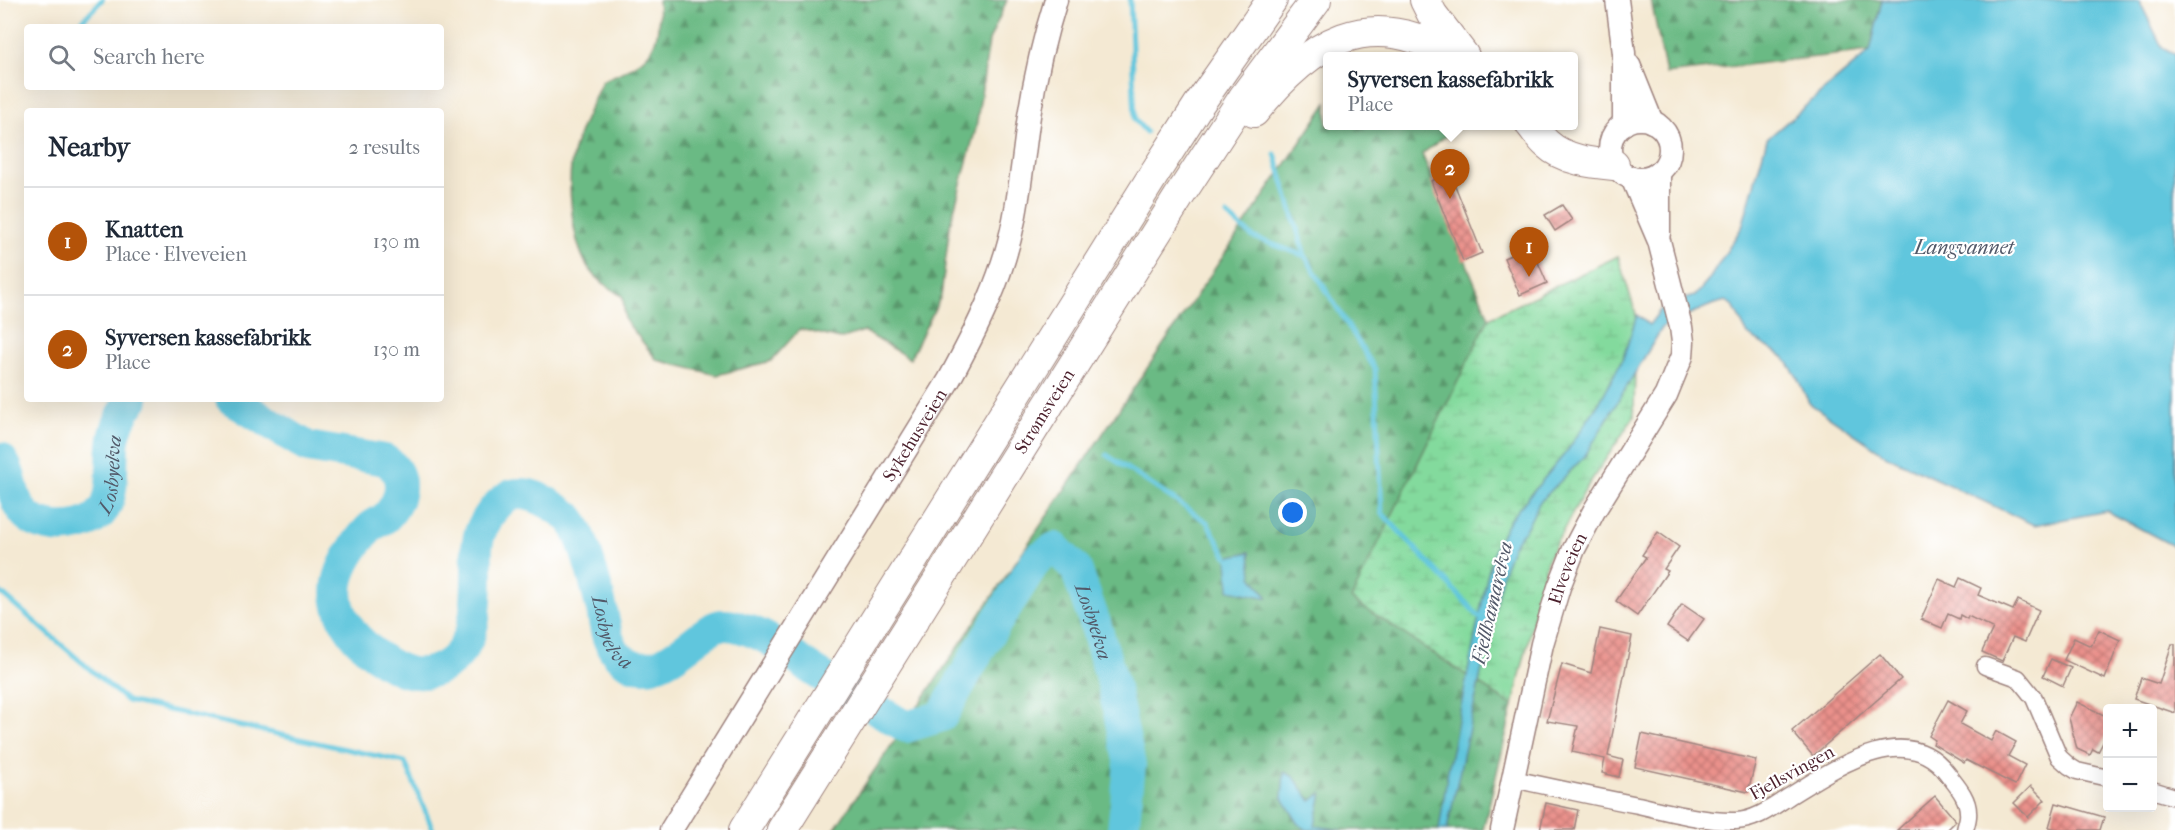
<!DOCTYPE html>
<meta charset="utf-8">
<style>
body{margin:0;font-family:"IM FELL French Canon",serif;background:#f2f2f3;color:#1f2937}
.controls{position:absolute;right:18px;bottom:18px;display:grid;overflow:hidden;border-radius:6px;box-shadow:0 6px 24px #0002}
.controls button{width:54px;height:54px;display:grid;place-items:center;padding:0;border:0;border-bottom:2px solid #e0e1e3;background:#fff;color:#1f2937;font:30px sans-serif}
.you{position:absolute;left:1293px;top:513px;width:21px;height:21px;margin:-15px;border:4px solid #fff;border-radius:50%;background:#1a73e8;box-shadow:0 0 0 9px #1a73e833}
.badge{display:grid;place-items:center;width:39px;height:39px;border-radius:50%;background:#b45309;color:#fff;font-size:20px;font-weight:700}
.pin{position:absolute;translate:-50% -50px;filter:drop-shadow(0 2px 3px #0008)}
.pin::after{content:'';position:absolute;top:32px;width:21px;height:18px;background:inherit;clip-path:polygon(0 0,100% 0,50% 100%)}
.popup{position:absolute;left:1323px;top:52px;width:255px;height:78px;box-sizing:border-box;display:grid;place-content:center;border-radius:6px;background:#fff;filter:drop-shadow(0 2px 4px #0005);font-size:20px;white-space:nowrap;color:#747a83}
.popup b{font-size:22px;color:#1f2937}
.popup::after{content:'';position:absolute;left:50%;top:100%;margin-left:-12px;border:12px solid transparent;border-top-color:#fff}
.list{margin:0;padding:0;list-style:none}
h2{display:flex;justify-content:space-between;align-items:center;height:78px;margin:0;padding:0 24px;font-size:26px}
h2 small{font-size:20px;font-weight:400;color:#747a83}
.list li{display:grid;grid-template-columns:39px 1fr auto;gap:18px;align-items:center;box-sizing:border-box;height:108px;padding:0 24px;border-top:2px solid #e0e1e3}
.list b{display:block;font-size:22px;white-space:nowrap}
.list p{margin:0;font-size:20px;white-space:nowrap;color:#747a83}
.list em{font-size:20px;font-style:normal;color:#747a83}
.icon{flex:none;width:33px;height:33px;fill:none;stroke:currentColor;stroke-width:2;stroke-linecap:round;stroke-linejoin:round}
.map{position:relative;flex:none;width:2175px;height:830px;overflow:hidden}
.search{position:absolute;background:#fff;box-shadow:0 6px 24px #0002;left:24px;top:24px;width:420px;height:66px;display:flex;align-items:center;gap:15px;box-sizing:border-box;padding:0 21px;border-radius:6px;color:#747a83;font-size:22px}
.panel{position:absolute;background:#fff;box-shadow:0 6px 24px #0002;left:24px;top:108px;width:420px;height:294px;border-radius:6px}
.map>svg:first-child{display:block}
.forest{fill:url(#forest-firs);stroke:#5a6c58;stroke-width:1.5}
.wetland{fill:url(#wetland-marsh);stroke:#667c64;stroke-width:1.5}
.water{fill:#60c6dd;stroke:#557284;stroke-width:1.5}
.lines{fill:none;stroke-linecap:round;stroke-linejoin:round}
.stream{stroke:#60c6dd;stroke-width:5}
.river{stroke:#60c6dd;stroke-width:32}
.building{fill:url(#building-cross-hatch)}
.street-casing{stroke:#9f847f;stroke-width:19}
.secondary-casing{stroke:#9f847f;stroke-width:25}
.highway-casing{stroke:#9f847f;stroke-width:32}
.street{stroke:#fff;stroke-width:16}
.secondary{stroke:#fff;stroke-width:22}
.highway{stroke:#fff;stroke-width:30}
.labels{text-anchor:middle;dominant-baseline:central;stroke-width:4.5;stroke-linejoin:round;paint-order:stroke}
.street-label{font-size:18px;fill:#4a1f2b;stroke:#fff}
.water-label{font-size:20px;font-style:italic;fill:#525969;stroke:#fff}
</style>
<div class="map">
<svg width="2175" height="830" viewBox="0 0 2175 830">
<defs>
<pattern id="forest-firs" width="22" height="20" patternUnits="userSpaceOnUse" patternTransform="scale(1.5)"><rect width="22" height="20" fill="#6aba84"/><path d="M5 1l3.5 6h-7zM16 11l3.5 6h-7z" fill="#59976c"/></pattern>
<pattern id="wetland-marsh" width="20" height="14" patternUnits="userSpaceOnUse" patternTransform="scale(1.5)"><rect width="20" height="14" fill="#83da9d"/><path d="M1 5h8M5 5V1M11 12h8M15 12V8" fill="none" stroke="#73bb87"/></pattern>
<pattern id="building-cross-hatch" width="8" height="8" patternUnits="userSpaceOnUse" patternTransform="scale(1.5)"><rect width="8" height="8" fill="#ea918b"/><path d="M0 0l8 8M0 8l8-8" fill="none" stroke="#c07672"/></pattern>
</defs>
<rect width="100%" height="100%" fill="#fff"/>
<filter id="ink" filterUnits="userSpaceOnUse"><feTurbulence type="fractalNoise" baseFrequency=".0167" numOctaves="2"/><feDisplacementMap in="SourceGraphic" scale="12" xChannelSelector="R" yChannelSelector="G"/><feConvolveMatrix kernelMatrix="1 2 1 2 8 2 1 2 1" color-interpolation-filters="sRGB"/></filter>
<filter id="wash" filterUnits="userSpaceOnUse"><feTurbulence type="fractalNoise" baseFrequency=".008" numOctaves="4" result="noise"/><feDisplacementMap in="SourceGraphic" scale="24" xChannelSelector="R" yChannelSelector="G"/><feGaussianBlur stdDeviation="1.35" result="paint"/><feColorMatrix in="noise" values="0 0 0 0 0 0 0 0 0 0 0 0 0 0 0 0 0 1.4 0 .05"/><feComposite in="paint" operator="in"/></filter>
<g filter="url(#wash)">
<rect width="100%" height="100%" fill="#f4e9d3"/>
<g class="forest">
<path d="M658 0H1007L989 41 976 128 950 225 941 296 910 359 864 331 840 339 800 329 771 361 717 375 657 360 625 320 623 297C610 288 597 280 588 267 571 240 566 180 574 150 580 126 593 103 602 81 648 61 662 53 658 0Z"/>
<polygon points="1651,0 1882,0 1870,51 1666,74"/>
<polygon points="1327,103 1327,125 1459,126 1422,154 1489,318 1352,597 1513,706 1483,830 834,830"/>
</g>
<polygon class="wetland" points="1618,256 1636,314 1634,417 1587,487 1547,560 1513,706 1351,599 1489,318"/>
<g class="water">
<polygon points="1882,0 2139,0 2162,47 2175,54 2175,547 2107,511 2034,525 1887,456 1809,403 1796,375 1784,357 1748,335 1733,306 1726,301 1714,304 1668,323 1662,328 1585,456 1539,503 1528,525 1513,546 1503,572 1447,830 1439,830 1448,770 1487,577 1495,548 1510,519 1567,451 1599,403 1623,358 1637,315 1649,325 1665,304 1695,296 1708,281 1742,227 1767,139 1870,51"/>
<polygon points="1250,552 1252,576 1268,598 1229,590 1227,557"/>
<polygon points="1284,772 1294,777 1311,801 1322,793 1315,826 1342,830 1306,830 1298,823 1282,797"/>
</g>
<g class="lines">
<g class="stream">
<polyline points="1130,0 1135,120 1146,132"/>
<polyline points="76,27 102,0"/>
<polyline points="1275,154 1305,256 1375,369 1382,513 1484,622"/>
<polyline points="1227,215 1253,237 1305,256"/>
<polyline points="1107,455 1207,522 1227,557"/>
<polyline points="0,592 127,701 405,762 433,830"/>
</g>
<g class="river">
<path id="s1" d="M231 399 308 447 385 460C408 474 402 501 385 518 381 521 376 523 372 526 365 532 360 539 355 546 332 579 330 605 356 637 369 651 389 667 408 672 421 675 432 673 443 667 478 648 477 601 477 567 477 558 476 549 478 541 480 528 487 518 495 508 502 500 509 493 521 494 532 494 541 499 550 504 556 508 563 512 568 516 584 533 596 587 602 610 605 627 607 646 621 658 652 684 683 647 708 631 713 628 717 625 722 625 734 624 747 629 758 634 777 642 794 658 811 669 842 689 874 707 906 727L942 716 982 645 1037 559 1055 548 1076 569 1095 623 1113 684 1130 765 1123 830"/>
<path id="s2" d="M0 458C15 474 9 500 27 516 37 525 56 529 70 527 120 520 110 483 113 445 115 428 123 411 133 399"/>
</g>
</g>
<g id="blocks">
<g class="building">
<polygon points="1450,173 1482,253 1463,261 1431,181"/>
<polygon points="1562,205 1572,220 1555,231 1545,215"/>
<polygon points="1520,251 1526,265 1537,260 1547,283 1520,295 1504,258"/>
<polygon points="1658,532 1679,547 1664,569 1668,571 1637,616 1616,601 1646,557 1642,555"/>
<polygon points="1960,578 1981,588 1978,595 2013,610 2018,600 2039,610 2025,642 2013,637 2002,661 1982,652 1993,628 1968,616 1967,619 1960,615 1959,619 1948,614 1942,628 1921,619 1939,579 1956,587"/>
<polygon points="1682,604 1704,619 1688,641 1667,627"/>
<polygon points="1600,629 1632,636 1608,756 1623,760 1619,777 1602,773 1605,759 1572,752 1578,726 1547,721 1562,664 1591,673"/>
<polygon points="2099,630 2120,640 2105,679 2064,660 2074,638 2091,646"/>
<polygon points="2172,644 2175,644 2175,713 2134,699 2141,678 2159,684"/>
<polygon points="1880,654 1901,679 1813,756 1792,731"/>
<polygon points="2051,659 2071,668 2063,686 2043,676"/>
<polygon points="1948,700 1967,711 1960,724 1991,741 1996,731 2016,742 2008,756 2025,765 2015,785 1966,760 1964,763 1933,744 1935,740 1929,736"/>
<polygon points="2077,702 2104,715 2108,726 2108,733 2098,752 2093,749 2090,755 2077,749 2069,718"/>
<polygon points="1642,734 1756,760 1748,792 1635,767"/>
<polygon points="2031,786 2045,800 2028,817 2014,803"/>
<polygon points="1935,796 1956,821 1947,830 1897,830"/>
<polygon points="1546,803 1578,810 1574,830 1540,830"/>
<polygon points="2056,803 2104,817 2100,830 2060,830 2049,827"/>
</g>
</g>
</g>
<g filter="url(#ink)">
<use href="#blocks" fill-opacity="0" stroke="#9f847f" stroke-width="1.5"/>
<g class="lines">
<defs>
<g id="street">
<polyline points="1985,666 2018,678 2034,698 2059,757 2069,766 2077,771 2108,778"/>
<path d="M1513 779C1555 788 1596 797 1638 805 1667 812 1707 822 1736 821 1758 820 1775 805 1793 794 1835 768 1907 719 1947 773 1955 784 1968 797 1968 812 1969 818 1966 825 1965 830"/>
<polyline points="2152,790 2175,797"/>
</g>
<g id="secondary">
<polyline points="1617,0 1624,53 1624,124"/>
<polyline points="1629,65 1652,122"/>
<circle cx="1640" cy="149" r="30"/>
<polyline points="1659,172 1659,233"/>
<path id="s3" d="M671 830 949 380C977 329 1003 277 1014 220 1021 185 1024 150 1029 116 1035 77 1044 38 1056 0"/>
<path id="s4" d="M1502 830 1542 644 1559 587 1574 549 1594 511 1666 395 1682 356 1683 342 1681 327 1659 241 1632 178"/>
</g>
<g id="highway">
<polyline points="1425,0 1432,14 1464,56"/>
<path d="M1254 112C1310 42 1368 4 1453 56"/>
<path d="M1531 125C1536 131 1541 139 1547 144 1564 160 1592 163 1614 165"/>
<polyline points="744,830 1156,171 1199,104 1272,0"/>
<path id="s5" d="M782 830 1180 195 1244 97 1316 0"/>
</g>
</defs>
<use href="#street" class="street-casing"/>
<use href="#secondary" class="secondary-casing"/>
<use href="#highway" class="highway-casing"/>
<use href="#street" class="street"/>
<use href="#secondary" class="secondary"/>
<use href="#highway" class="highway"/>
</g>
</g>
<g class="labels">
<g class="street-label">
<text stroke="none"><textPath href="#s5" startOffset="494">Strømsveien</textPath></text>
<text stroke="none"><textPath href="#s3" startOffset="464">Sykehusveien</textPath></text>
<text stroke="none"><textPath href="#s4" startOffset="270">Elveveien</textPath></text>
<text transform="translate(1792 773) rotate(-29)">Fjellsvingen</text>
</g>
<g class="water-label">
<text x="1964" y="247">Langvannet</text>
<text stroke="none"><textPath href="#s2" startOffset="186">Losbyelva</textPath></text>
<text transform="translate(1492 603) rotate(-77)">Fjellhamarelva</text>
<text stroke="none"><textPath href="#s1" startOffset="1544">Losbyelva</textPath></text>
<text stroke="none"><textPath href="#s1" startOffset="861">Losbyelva</textPath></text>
</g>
</g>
</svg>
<div class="controls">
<button>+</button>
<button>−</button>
</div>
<div class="you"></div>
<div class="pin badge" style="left:1529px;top:277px">1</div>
<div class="pin badge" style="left:1450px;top:199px">2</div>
<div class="popup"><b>Syversen kassefabrikk</b>Place</div>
<div class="search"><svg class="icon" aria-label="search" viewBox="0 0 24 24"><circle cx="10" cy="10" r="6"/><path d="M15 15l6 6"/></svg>Search here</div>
<section class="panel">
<h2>Nearby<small>2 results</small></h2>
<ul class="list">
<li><span class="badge">1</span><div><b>Knatten</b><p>Place · Elveveien</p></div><em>130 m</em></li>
<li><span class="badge">2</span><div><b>Syversen kassefabrikk</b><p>Place</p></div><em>130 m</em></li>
</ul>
</section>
</div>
